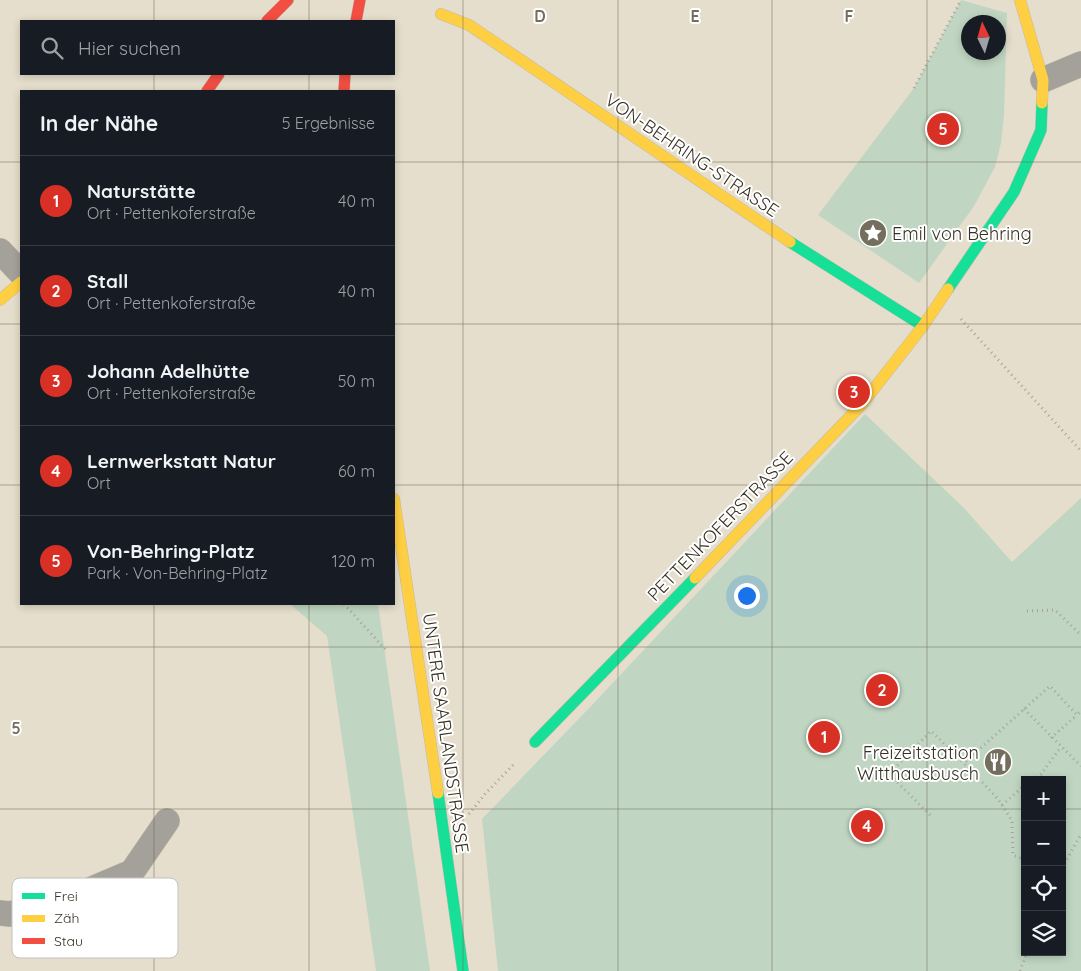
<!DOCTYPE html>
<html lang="de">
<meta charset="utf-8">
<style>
body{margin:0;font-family:Quicksand,sans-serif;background:#20242c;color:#f1f3f6}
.controls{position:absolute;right:15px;bottom:15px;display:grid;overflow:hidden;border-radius:0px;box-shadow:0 2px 8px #0003}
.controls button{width:45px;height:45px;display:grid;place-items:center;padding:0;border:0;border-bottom:1px solid #363941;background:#171b24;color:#f1f3f6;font:25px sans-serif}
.compass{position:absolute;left:961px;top:15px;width:45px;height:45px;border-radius:50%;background:#171b24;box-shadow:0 2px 8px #0003;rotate:355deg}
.you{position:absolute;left:746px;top:595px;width:18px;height:18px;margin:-12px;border:4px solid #fff;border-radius:50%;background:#1a73e8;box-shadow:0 0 0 8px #1a73e833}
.badge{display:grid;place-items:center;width:32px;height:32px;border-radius:50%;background:#d93025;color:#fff;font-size:16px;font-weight:700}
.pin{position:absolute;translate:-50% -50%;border:2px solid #fff;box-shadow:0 1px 5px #0006}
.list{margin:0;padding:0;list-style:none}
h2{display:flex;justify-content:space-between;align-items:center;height:65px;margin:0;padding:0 20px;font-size:21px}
h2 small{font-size:16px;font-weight:400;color:#9ea1a6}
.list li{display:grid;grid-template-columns:32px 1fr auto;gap:15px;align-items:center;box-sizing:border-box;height:90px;padding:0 20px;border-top:1px solid #363941}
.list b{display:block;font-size:19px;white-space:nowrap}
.list p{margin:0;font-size:16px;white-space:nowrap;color:#9ea1a6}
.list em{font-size:16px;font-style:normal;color:#9ea1a6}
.icon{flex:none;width:28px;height:28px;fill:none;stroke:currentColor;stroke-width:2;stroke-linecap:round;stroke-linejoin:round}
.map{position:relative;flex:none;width:1081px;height:971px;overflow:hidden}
.search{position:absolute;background:#171b24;box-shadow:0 2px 8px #0003;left:20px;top:20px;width:375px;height:55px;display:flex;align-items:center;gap:12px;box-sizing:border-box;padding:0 18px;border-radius:0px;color:#9ea1a6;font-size:19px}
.panel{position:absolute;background:#171b24;box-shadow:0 2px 8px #0003;left:20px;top:90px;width:375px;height:515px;border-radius:0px}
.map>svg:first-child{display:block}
.green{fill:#c0d6c2;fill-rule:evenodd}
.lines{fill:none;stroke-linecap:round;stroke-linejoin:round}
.street-casing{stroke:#c1bbac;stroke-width:26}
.fast-casing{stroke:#c1bbac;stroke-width:12}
.slow-casing{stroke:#c1bbac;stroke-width:12}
.jam-casing{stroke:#c1bbac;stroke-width:12}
.path{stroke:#a6a29b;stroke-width:3;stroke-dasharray:1 4;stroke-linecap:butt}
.street{stroke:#a4a19a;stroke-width:25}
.fast{stroke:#16e098;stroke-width:11}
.slow{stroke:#ffcf43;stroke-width:11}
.jam{stroke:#f24e42;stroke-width:11}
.grid{fill:none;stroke:#746e5f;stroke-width:1;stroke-opacity:0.55}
.labels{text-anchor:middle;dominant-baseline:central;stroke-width:4;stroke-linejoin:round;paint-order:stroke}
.street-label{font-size:18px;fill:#373225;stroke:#fff}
.poi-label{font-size:18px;fill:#373225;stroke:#fff;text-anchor:start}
.key{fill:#fff;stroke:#c3c2be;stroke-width:1}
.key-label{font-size:14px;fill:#373225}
.grid-label{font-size:16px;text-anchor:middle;font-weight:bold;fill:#746e5f;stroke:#fff;stroke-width:4;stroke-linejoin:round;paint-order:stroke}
</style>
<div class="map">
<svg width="1081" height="971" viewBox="0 0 1081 971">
<rect width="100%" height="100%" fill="#e6decc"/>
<g class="green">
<path d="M961 0 1007 13 1004 116 1001 143 995 167 974 206 919 283 818 215 914 88ZM998 22V52H968V22Z"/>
<path d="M865 414 964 508 1012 562 1081 498V971H498L482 819 593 704ZM1025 780H1062V952H1025Z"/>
<polygon points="290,604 378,604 430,971 376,971 327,636"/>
</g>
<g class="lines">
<defs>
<g id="street">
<polyline points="1043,80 1081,64"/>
<polyline points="0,251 21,273"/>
<polyline points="0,913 10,914 78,895 132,872 167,821"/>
</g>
<g id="fast">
<polyline points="790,242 923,326"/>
<polyline points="948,289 1014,192 1041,130 1042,103"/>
<polyline points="535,742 695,578"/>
<polyline points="438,793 463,971"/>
</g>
<g id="slow">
<polyline points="1020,0 1043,80 1042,103"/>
<polyline points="441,14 469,25 790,242"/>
<polyline points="0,300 21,282"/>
<polyline points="394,499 438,793"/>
<polyline points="695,578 862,404 923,326 948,289"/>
</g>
<g id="jam">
<polyline points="267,21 288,0"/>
<polyline points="356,21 360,0"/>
<polyline points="207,91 219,74"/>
<polyline points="344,91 345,74"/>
</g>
</defs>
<use href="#street" class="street-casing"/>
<use href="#fast" class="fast-casing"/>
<use href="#slow" class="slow-casing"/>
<use href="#jam" class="jam-casing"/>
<g class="path">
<polyline points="914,88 961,0"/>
<polyline points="961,319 1081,451"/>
<polyline points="344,604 387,651"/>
<polyline points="1027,611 1055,610 1081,635"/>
<polyline points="1024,709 1081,766"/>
<polyline points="1051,738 1077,715"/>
<polyline points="1032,780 1041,774 1061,747"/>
<polyline points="1002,805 1025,785"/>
<polyline points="469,814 485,794 515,763"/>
<polyline points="930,815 889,774 931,731 964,763"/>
<polyline points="1025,860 1013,855 1012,821 998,799 964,763 1050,686 1077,715 1081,711"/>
<polyline points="1062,868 1081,834"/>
<polyline points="1020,971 1027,952"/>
</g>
<use href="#street" class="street"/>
<use href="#fast" class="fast"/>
<use href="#slow" class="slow"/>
<use href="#jam" class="jam"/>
</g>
<path class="grid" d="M154 0V21M309 0V21M463 0V971M618 0V971M772 0V971M927 0V971M154 74V91M309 74V91M0 162H21M394 162H1081M0 324H21M394 324H1081M0 485H21M394 485H1081M154 604V971M309 604V971M0 647H1081M0 809H1025M1062 809H1081"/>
<defs>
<symbol id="sight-disc" viewBox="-11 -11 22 22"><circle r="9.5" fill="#746e5f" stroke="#fff"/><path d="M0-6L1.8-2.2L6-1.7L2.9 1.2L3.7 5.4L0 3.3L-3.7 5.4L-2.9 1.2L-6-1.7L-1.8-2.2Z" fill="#fff"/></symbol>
<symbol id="restaurant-disc" viewBox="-11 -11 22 22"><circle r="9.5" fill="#746e5f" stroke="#fff"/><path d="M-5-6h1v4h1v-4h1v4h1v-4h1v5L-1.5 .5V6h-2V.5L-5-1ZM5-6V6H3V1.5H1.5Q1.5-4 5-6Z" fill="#fff"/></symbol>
</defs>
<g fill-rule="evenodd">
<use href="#sight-disc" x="857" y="217" width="32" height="32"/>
<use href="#restaurant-disc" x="982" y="746" width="32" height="32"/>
</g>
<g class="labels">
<g class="street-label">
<text transform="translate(692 155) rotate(34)">VON-BEHRING-STRASSE</text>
<text transform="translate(720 526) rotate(-46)">PETTENKOFERSTRASSE</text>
<text transform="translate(446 733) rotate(82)">UNTERE SAARLANDSTRASSE</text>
</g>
<g class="poi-label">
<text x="892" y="233">Emil von Behring</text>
<text x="979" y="752" text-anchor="end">Freizeitstation<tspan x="979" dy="21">Witthausbusch</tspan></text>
</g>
</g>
<rect x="12" y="878" width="166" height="80" rx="8" class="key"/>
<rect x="22" y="893" width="23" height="6" fill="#16e098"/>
<rect x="22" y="915" width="23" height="7" fill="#ffcf43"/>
<rect x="22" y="938" width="23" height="6" fill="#f24e42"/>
<g class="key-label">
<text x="54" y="901">Frei</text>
<text x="54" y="923">Zäh</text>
<text x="54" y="946">Stau</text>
</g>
<g class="grid-label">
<text x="540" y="22">D</text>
<text x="695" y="22">E</text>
<text x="849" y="22">F</text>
<text x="16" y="734">5</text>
</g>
</svg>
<div class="controls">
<button>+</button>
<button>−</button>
<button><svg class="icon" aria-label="locate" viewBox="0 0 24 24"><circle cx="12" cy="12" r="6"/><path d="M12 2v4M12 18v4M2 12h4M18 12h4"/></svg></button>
<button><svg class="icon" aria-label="layers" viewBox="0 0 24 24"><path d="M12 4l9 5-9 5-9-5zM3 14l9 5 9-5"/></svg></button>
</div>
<svg class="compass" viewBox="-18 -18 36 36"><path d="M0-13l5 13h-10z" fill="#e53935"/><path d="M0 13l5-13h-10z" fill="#9ea1a6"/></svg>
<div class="you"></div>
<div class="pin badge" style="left:824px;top:737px">1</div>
<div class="pin badge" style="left:882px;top:690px">2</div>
<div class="pin badge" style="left:854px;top:392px">3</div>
<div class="pin badge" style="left:867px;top:826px">4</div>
<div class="pin badge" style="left:943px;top:129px">5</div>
<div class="search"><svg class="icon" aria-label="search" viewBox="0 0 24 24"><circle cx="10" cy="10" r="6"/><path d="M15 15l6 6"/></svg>Hier suchen</div>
<section class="panel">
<h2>In der Nähe<small>5 Ergebnisse</small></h2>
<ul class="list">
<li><span class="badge">1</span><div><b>Naturstätte</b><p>Ort · Pettenkoferstraße</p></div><em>40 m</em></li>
<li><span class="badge">2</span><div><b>Stall</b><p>Ort · Pettenkoferstraße</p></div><em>40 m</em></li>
<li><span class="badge">3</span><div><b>Johann Adelhütte</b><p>Ort · Pettenkoferstraße</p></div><em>50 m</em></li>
<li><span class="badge">4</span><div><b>Lernwerkstatt Natur</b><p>Ort</p></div><em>60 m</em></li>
<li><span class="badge">5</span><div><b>Von-Behring-Platz</b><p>Park · Von-Behring-Platz</p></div><em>120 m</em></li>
</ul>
</section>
</div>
